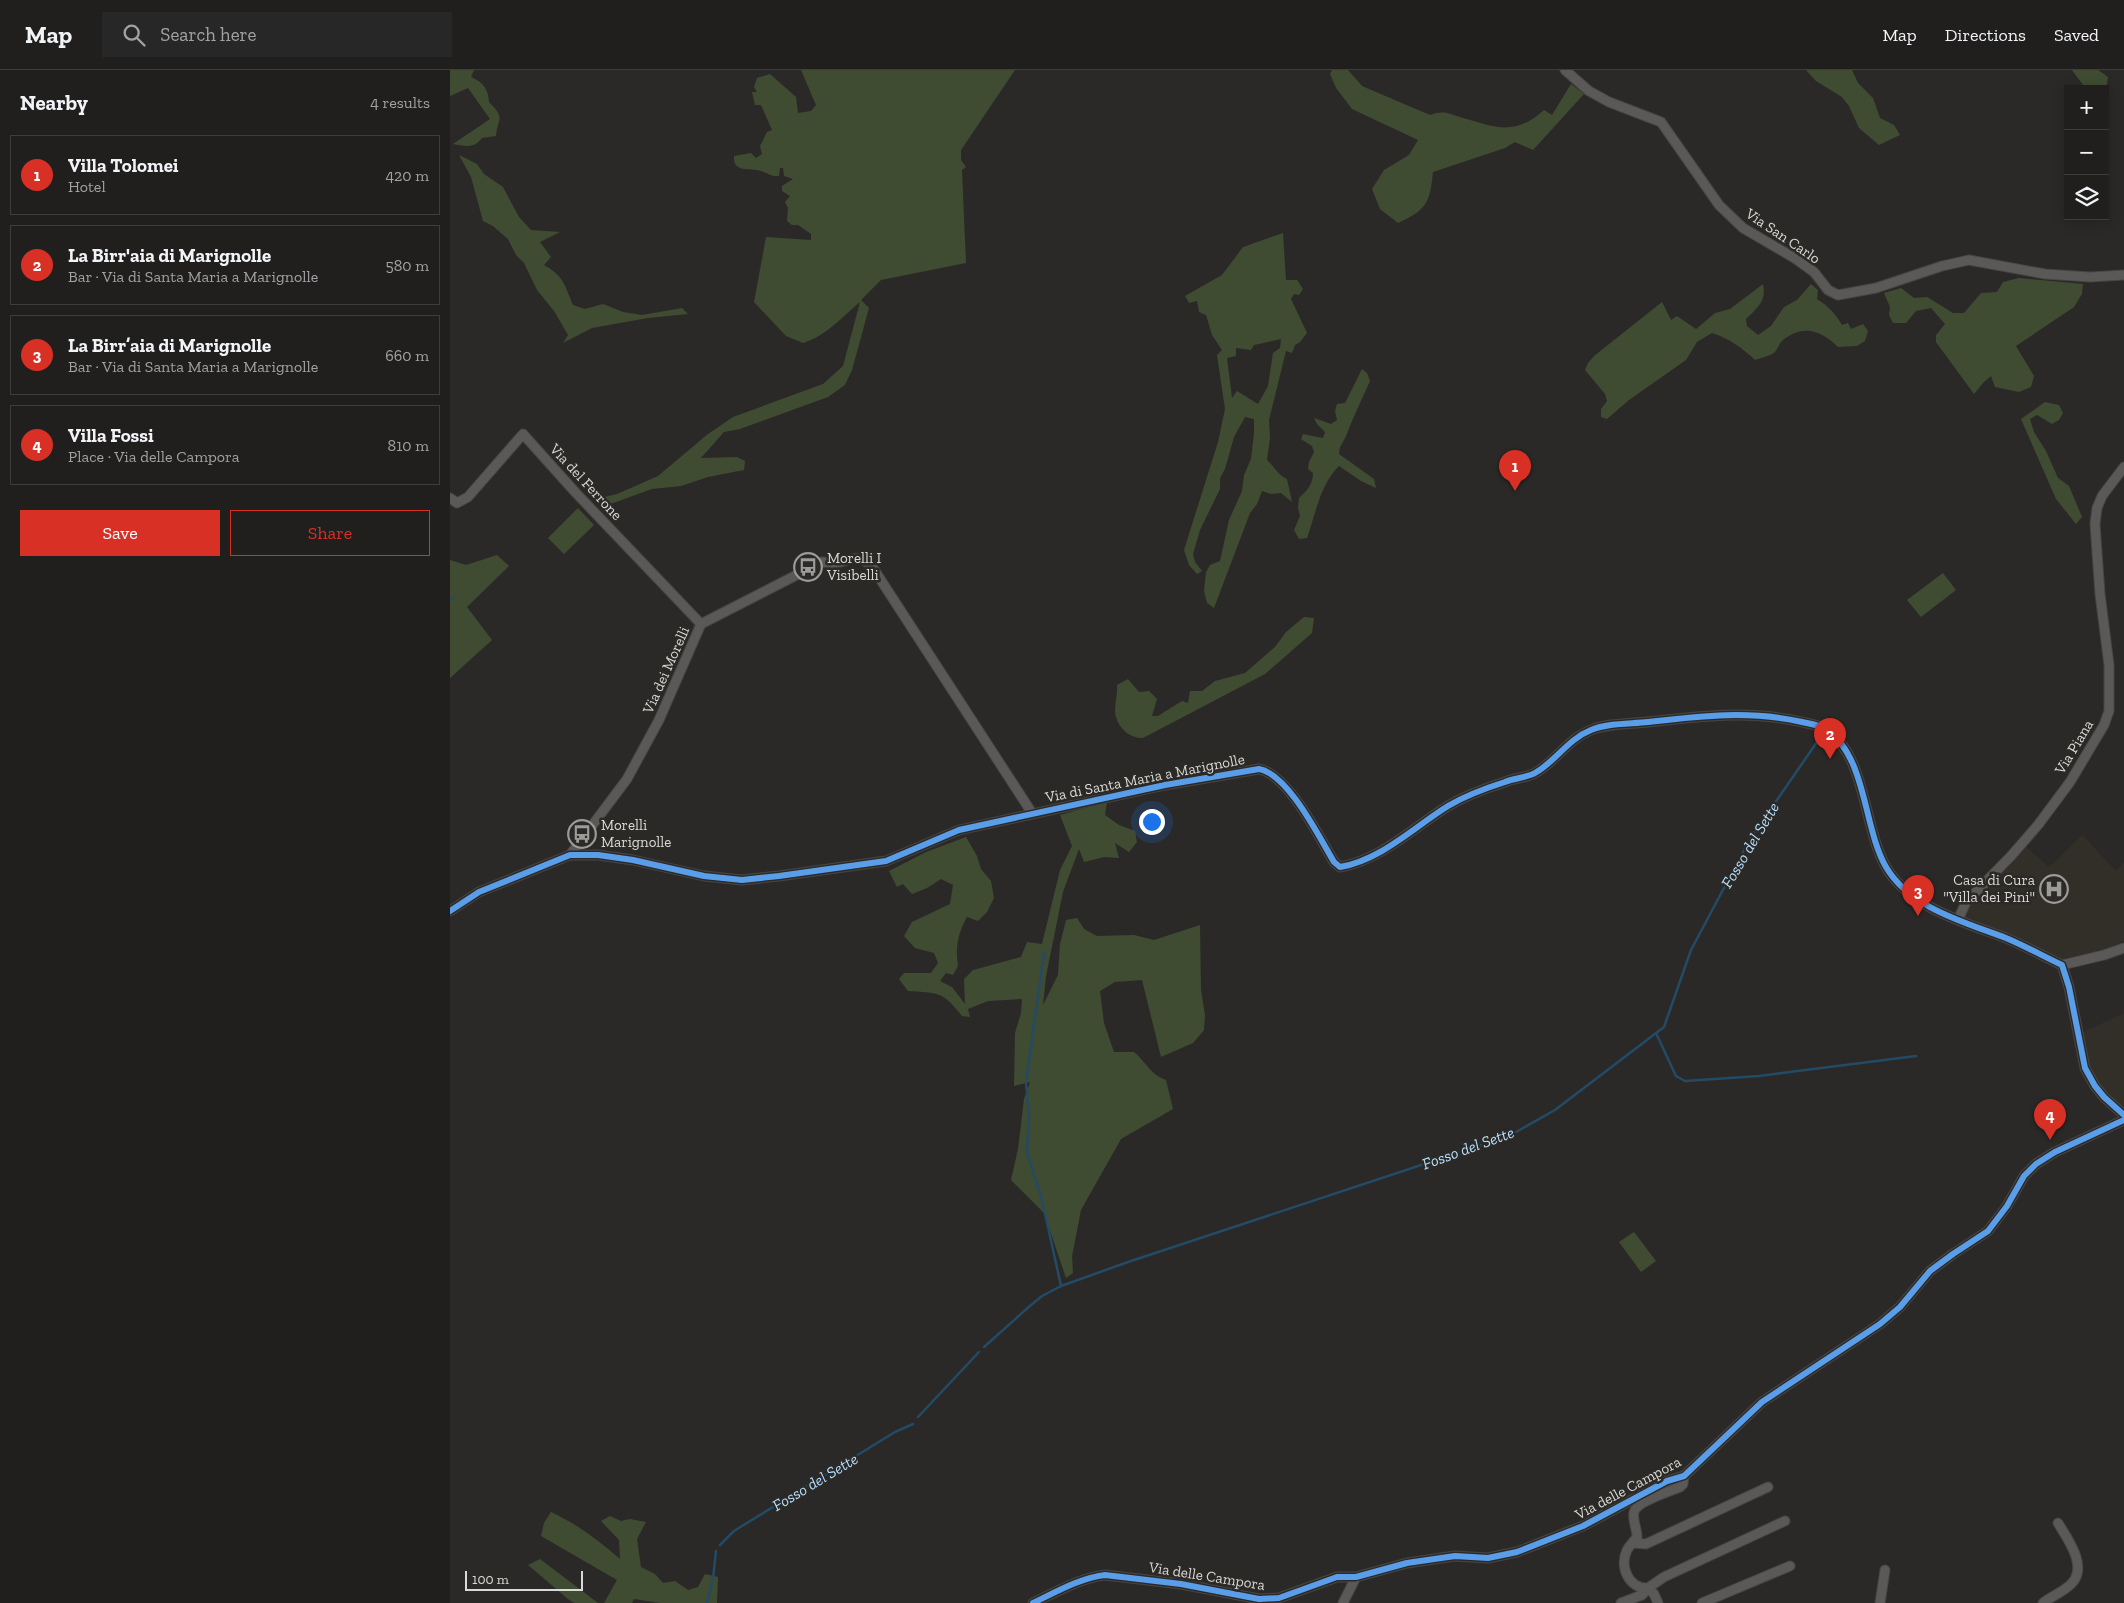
<!DOCTYPE html>
<meta charset="utf-8">
<style>
body{margin:0;font-family:"Zilla Slab",serif;background:#282727;color:#f1f3f6}
.controls{position:absolute;right:15px;top:15px;display:grid;overflow:hidden;border-radius:0px;box-shadow:0 2px 12px #0003}
.controls button{width:45px;height:45px;display:grid;place-items:center;padding:0;border:0;border-bottom:1px solid #3d3d3c;background:#201f1e;color:#f1f3f6;font:25px sans-serif}
.scale{position:absolute;left:15px;bottom:12px;width:118px;box-sizing:border-box;padding-left:5px;border:2px solid #dad9d7;border-top:0;font-size:14px;line-height:18px;white-space:nowrap;color:#dad9d7;-webkit-text-stroke:4px #2b2a27;paint-order:stroke}
.you{position:absolute;left:701px;top:751px;width:18px;height:18px;margin:-12px;border:4px solid #fff;border-radius:50%;background:#1a73e8;box-shadow:0 0 0 8px #1a73e833}
.badge{display:grid;place-items:center;width:32px;height:32px;border-radius:50%;background:#d93025;color:#fff;font-size:16px;font-weight:700}
.pin{position:absolute;translate:-50% -41px;filter:drop-shadow(0 1px 2px #0008)}
.pin::after{content:'';position:absolute;top:26px;width:18px;height:15px;background:inherit;clip-path:polygon(0 0,100% 0,50% 100%)}
.list{margin:0;padding:0;list-style:none}
h2{display:flex;justify-content:space-between;align-items:center;height:65px;margin:0;padding:0 20px;font-size:21px}
h2 small{font-size:16px;font-weight:400;color:#a2a2a4}
.list li{display:grid;grid-template-columns:32px 1fr auto;gap:15px;align-items:center;box-sizing:border-box;height:80px;margin:0 10px 10px;padding:0 10px;border:1px solid #3d3d3c;border-radius:0px}
.list b{display:block;font-size:19px;white-space:nowrap}
.list p{margin:0;font-size:16px;white-space:nowrap;color:#a2a2a4}
.list em{font-size:16px;font-style:normal;color:#a2a2a4}
.actions{display:flex;gap:10px;padding:15px 20px}
.actions a{flex:1;padding:11px 0;border:1px solid #d93025;border-radius:0px;text-align:center;font-size:18px;color:#d93025}
.actions .main{background:#d93025;color:#fff}
.icon{flex:none;width:28px;height:28px;fill:none;stroke:currentColor;stroke-width:2;stroke-linecap:round;stroke-linejoin:round}
.map{position:relative;flex:none;width:1674px;height:1533px;overflow:hidden}
header{display:flex;align-items:center;gap:30px;box-sizing:border-box;height:70px;padding:0 25px;background:#201f1e;border-bottom:1px solid #3d3d3c}
header strong{font-size:24px}
nav{display:flex;gap:28px;margin-inline-start:auto;font-size:18px}
.search{width:350px;height:45px;background:#282727;display:flex;align-items:center;gap:12px;box-sizing:border-box;padding:0 18px;border-radius:0px;color:#a2a2a4;font-size:19px}
main{display:flex}
aside{flex:1;background:#201f1e}
.map>svg:first-child{display:block}
.built{fill:#312f27}
.green{fill:#3f4c32;fill-rule:evenodd}
.lines{fill:none;stroke-linecap:round;stroke-linejoin:round}
.stream{stroke:#234b66;stroke-width:2.5}
.minor-casing{stroke:#464544;stroke-width:11}
.minor{stroke:#5a5958;stroke-width:9}
.cycleway-casing{stroke:#2b2a27;stroke-width:9}
.cycleway{stroke:#5a9eea;stroke-width:6}
.labels{text-anchor:middle;dominant-baseline:central;stroke-width:5;stroke-linejoin:round;paint-order:stroke}
.street-label{font-size:15px;fill:#dad9d7;stroke:#2b2a27}
.poi-label{font-size:15px;fill:#dad9d7;stroke:#2b2a27;text-anchor:start}
.water-label{font-size:16px;font-style:italic;fill:#b7dffe;stroke:#2b2a27}
</style>
<header>
<strong>Map</strong>
<div class="search"><svg class="icon" aria-label="search" viewBox="0 0 24 24"><circle cx="10" cy="10" r="6"/><path d="M15 15l6 6"/></svg>Search here</div>
<nav><a>Map</a><a>Directions</a><a>Saved</a></nav>
</header>
<main>
<aside>
<h2>Nearby<small>4 results</small></h2>
<ul class="list">
<li><span class="badge">1</span><div><b>Villa Tolomei</b><p>Hotel</p></div><em>420 m</em></li>
<li><span class="badge">2</span><div><b>La Birr'aia di Marignolle</b><p>Bar · Via di Santa Maria a Marignolle</p></div><em>580 m</em></li>
<li><span class="badge">3</span><div><b>La Birr’aia di Marignolle</b><p>Bar · Via di Santa Maria a Marignolle</p></div><em>660 m</em></li>
<li><span class="badge">4</span><div><b>Villa Fossi</b><p>Place · Via delle Campora</p></div><em>810 m</em></li>
</ul>
<div class="actions"><a class="main">Save</a><a>Share</a></div>
</aside>
<div class="map">
<svg width="1674" height="1533" viewBox="0 0 1674 1533">
<rect width="100%" height="100%" fill="#2a2928"/>
<g class="built">
<polygon points="1632,765 1666,801 1674,792 1674,871 1652,881 1609,890 1566,867 1515,846 1518,837 1573,774 1599,797"/>
<polygon points="1674,943 1674,1039 1657,1028 1638,997 1633,962"/>
</g>
<g class="green">
<path d="M0 0H24L21 7C34 13 38 19 39 32 56 50 48 46 46 66L32 68C24 79 15 76 3 74L40 49 18 18 0 26Z"/>
<path d="M351 0H565L511 80V90L516 97 512 100 516 193 431 210 411 230 419 238 402 300 395 315 378 327 290 359 274 362 251 388 287 387 295 391 294 400 258 407 231 416 202 419 152 437 146 429 167 424 208 406 258 364 283 347 373 314 393 296 410 232C392 247 376 266 353 273L336 266 304 232 316 167 361 170V164L348 155H342L337 151 338 138 335 132 340 126 332 121V116L343 109 334 106 333 98H330L329 106C320 107 318 103 311 101 300 97 283 104 284 86L301 83 306 88 312 84 310 76 317 62 322 60 311 35H305L302 22H307L304 17 307 8 320 4 346 27 348 43 361 41 366 35Z"/>
<path d="M882 0H898L912 16 980 45C993 40 997 43 1010 47 1045 57 1064 67 1094 40L1102 45 1121 14 1134 24 1083 80 1065 72 1055 78 983 102C980 132 977 140 948 153L930 139 922 119 934 100 959 85 968 70 902 39 886 18 880 4Z"/>
<polygon points="1356,0 1402,0 1408,13 1423,28 1430,48 1444,55 1450,65 1429,75 1409,58 1399,36 1392,27 1366,11"/>
<polygon points="1622,0 1648,0 1658,7 1655,27 1655,19 1636,19"/>
<path d="M9 85 27 94 34 104 53 117 69 147 81 160 110 162 90 172 101 187 94 195C115 207 114 215 123 235L135 239 153 234 173 242 192 245 232 238 238 244 198 248 142 258 113 273 118 265 104 241 87 220 74 193 66 185 58 169 43 156 33 151 21 107Z"/>
<path d="M833 163 836 210H847L853 219 849 225 844 224 841 229 857 263 850 272 845 275 842 283 836 281 819 350 820 368 817 390C825 397 828 405 837 409L842 432 831 423 821 424 812 421 807 434 800 443 764 538 757 533 754 521 756 502 760 495 770 491 779 450 792 421 794 405 801 389 804 363V349L795 347 784 367 775 399 770 408V419L750 460 743 484 745 492 752 501 747 504 739 495 734 480 768 372 775 339 767 285 772 280 762 265 756 245 749 242 747 231 739 233 735 226 772 205 793 177ZM831 269 830 278 823 283 818 316 808 334 787 321 782 328 777 288 786 286V278L801 280 804 275Z"/>
<polygon points="1569,208 1633,214 1632,224 1624,237 1566,276 1584,306 1581,317 1569,322 1545,317 1541,306 1533,313 1524,324 1486,272 1486,265 1495,254 1481,238 1466,241 1456,253 1443,253 1439,245 1440,237 1434,223 1451,218 1464,228 1477,227 1503,243 1514,243 1531,223 1547,222 1553,212"/>
<path d="M1313 214C1317 231 1307 238 1296 249L1297 256 1308 265 1321 256 1334 237 1347 230 1361 214 1368 220 1367 229C1378 236 1385 243 1392 255L1398 253 1401 259 1413 254 1418 261 1415 271 1407 276 1388 277C1371 260 1353 254 1333 270 1329 273 1328 279 1324 283 1320 286 1310 288 1305 290 1291 277 1280 269 1262 263L1247 272 1236 290 1179 330 1157 349 1151 347V339L1157 331 1155 324 1135 300 1138 293 1144 286 1212 232 1221 250 1227 246 1246 259 1265 243 1280 239Z"/>
<path d="M912 299 917 303 920 311C912 329 903 347 896 366 893 373 889 376 889 384L924 409 926 418 911 411 889 396C871 413 865 445 857 468L849 469 844 460 850 446 848 438 849 428C857 421 863 414 863 403L858 399 859 392 864 382 862 376 851 369 853 364 873 368 875 362 867 354 864 348 881 354 887 350 885 341 887 334 895 333Z"/>
<polygon points="1595,332 1609,335 1613,343 1609,350 1602,354 1587,345 1580,349 1584,362 1596,381 1608,408 1619,416 1632,447 1626,454 1606,429 1571,349"/>
<polygon points="128,438 144,455 114,484 98,468"/>
<polygon points="47,485 59,496 17,537 42,570 0,608 0,490 16,495"/>
<polygon points="1493,503 1506,520 1471,547 1457,530"/>
<path d="M854 547 864 548 862 563 815 604 693 668C680 668 670 660 666 647 663 639 668 625 667 615L678 609 689 622 699 621 707 629 702 646H708L732 631 738 633 740 621H752L765 611 795 603 825 577 836 562Z"/>
<path d="M657 732 655 745 669 755 685 761 687 772 679 782 665 773 669 788 654 787 634 792 629 779 613 822 596 906 593 935 608 905 610 874 616 850 627 848 634 859 647 866 684 865 704 870 750 855 751 920 755 945 754 960 743 973 711 987 692 910 665 912 650 921 654 953 664 982H684C697 993 700 1004 716 1010L723 1039 671 1069 631 1140 622 1186 623 1203 616 1208 594 1143 561 1110 568 1079 574 1029 580 1012 564 1016 565 963 571 943 572 929 538 931 518 939 520 947 512 946C492 921 489 923 458 921L449 909 454 903H481L488 893 484 883 465 878 454 866 462 852 500 834 503 815 491 809 477 818 462 824 453 814 447 817 439 801 476 782 516 767 527 786 531 799 541 811 544 828 537 842 528 851 517 847C508 863 505 878 508 896L503 905 496 903 490 911 502 917 515 934 514 909 523 900 571 887 577 872 592 874 610 800 622 776 610 745Z"/>
<polygon points="1184,1162 1206,1191 1191,1202 1169,1172"/>
<path d="M101 1442C127 1454 148 1470 170 1489L169 1470 151 1451 160 1446 171 1451 180 1449 196 1452 187 1469 191 1497 205 1504 213 1513 225 1511 238 1520 248 1517 255 1504 268 1507 267 1533H210L184 1529 182 1533H154L167 1510 91 1466 94 1453Z"/>
<polygon points="90,1489 148,1533 124,1533 118,1529 78,1495"/>
</g>
<g class="lines">
<g class="stream">
<polyline points="0,528 3,529"/>
<polyline points="594,883 578,997 576,1013 579,1045 577,1082 592,1130 611,1216"/>
<polyline points="1206,963 1226,1006 1235,1011 1309,1006 1466,986"/>
<polyline points="534,1277 581,1235 592,1226 611,1216 678,1192 1059,1066 1105,1040 1214,957 1241,880 1300,769 1367,672"/>
<polyline points="468,1347 529,1282"/>
<polyline points="270,1475 284,1461 445,1362 463,1354"/>
<polyline points="257,1533 263,1509 266,1481"/>
</g>
<defs>
<g id="minor">
<polyline points="1115,0 1139,21 1159,32 1211,52 1269,135 1293,158 1346,189 1364,202 1378,220 1388,225 1426,218 1492,196 1519,190 1595,204 1640,207 1674,205"/>
<polyline points="0,428 7,433 18,427 73,364 126,423 251,554"/>
<path d="M120 785 177 709 209 650 251 554 372 492C376 492 381 493 385 493 404 491 407 481 423 498L582 743"/>
<path d="M0 841 29 822 120 785H148L183 790 254 806 292 810 329 806 436 791 509 760 715 715 809 699C838 704 869 767 884 792L890 797C931 790 964 757 998 736 1015 726 1036 718 1055 712 1064 708 1076 708 1085 703 1105 692 1118 669 1141 660 1158 653 1179 654 1198 652 1250 646 1300 640 1352 652 1361 654 1370 655 1377 660 1417 688 1413 757 1436 797 1460 838 1514 852 1556 868 1575 876 1593 886 1612 895L1619 917 1635 998 1645 1016 1654 1027 1674 1045"/>
<polyline points="1508,850 1516,832 1561,786 1588,755 1620,712 1654,655 1659,641 1659,595 1650,524 1645,454 1647,438 1652,426 1674,397"/>
<polyline points="1612,895 1654,885 1674,878"/>
<polyline points="1183,1473 1196,1474 1318,1417"/>
<path d="M583 1533C606 1522 630 1508 655 1505L731 1514 809 1529 829 1528 887 1507H906L957 1493 1005 1486 1038 1488 1067 1482 1133 1456 1217 1411 1234 1406 1312 1332 1430 1254 1450 1237 1480 1201 1503 1184 1538 1161 1557 1136 1574 1106 1586 1094 1605 1082 1674 1050"/>
<polyline points="893,1533 906,1507"/>
<polyline points="1171,1533 1192,1525 1198,1518 1214,1507 1335,1451"/>
<path d="M1208 1533 1204 1524 1198 1518C1179 1519 1169 1497 1177 1480 1180 1475 1184 1471 1187 1467 1187 1459 1182 1449 1184 1442 1186 1432 1220 1421 1230 1417L1233 1414 1234 1406"/>
<polyline points="1252,1533 1340,1496"/>
<polyline points="1430,1533 1435,1500"/>
<path d="M1593 1533C1602 1526 1615 1521 1622 1513 1638 1496 1617 1468 1608 1453"/>
</g>
</defs>
<use href="#minor" class="minor-casing"/>
<use href="#minor" class="minor"/>
<defs>
<g id="cycleway">
<path d="M0 841 29 822 120 785H148L183 790 254 806 292 810 329 806 436 791 509 760 715 715 809 699C838 704 869 767 884 792L890 797C931 790 964 757 998 736 1015 726 1036 718 1055 712 1064 708 1076 708 1085 703 1105 692 1118 669 1141 660 1158 653 1179 654 1198 652 1250 646 1300 640 1352 652 1361 654 1370 655 1377 660 1417 688 1413 757 1436 797 1460 838 1514 852 1556 868 1575 876 1593 886 1612 895L1619 917 1635 998 1645 1016 1654 1027 1674 1045"/>
<path d="M583 1533C606 1522 630 1508 655 1505L731 1514 809 1529 829 1528 887 1507H906L957 1493 1005 1486 1038 1488 1067 1482 1133 1456 1217 1411 1234 1406 1312 1332 1430 1254 1450 1237 1480 1201 1503 1184 1538 1161 1557 1136 1574 1106 1586 1094 1605 1082 1674 1050"/>
</g>
</defs>
<use href="#cycleway" class="cycleway-casing"/>
<use href="#cycleway" class="cycleway"/>
</g>
<defs>
<symbol id="bus-ring" viewBox="-11 -11 22 22"><circle r="9.5" fill="#2b2a27" stroke="#9c9b9a" stroke-width="1.5"/><path d="M-5-6H5V4H4V6H2V4H-2V6H-4V4H-5ZM-3.5-4V0h7V-4ZM-3.5 1.2v1.5H-2V1.2ZM2 1.2v1.5H3.5V1.2Z" fill="#9c9b9a"/></symbol>
<symbol id="hospital-ring" viewBox="-11 -11 22 22"><circle r="9.5" fill="#2b2a27" stroke="#9c9b9a" stroke-width="1.5"/><path d="M-5-5h3v3.5h4V-5h3V5h-3V1.5h-4V5h-3Z" fill="#9c9b9a"/></symbol>
</defs>
<g fill-rule="evenodd">
<use href="#bus-ring" x="342" y="481" width="32" height="32"/>
<use href="#bus-ring" x="116" y="748" width="32" height="32"/>
<use href="#hospital-ring" x="1588" y="803" width="32" height="32"/>
</g>
<g class="labels">
<g class="street-label">
<text transform="translate(1333 166) rotate(34)">Via San Carlo</text>
<text transform="translate(136 412) rotate(47)">Via del Ferrone</text>
<text transform="translate(216 600) rotate(-66)">Via dei Morelli</text>
<text transform="translate(1624 677) rotate(-59)">Via Piana</text>
<text transform="translate(695 708) rotate(-11)">Via di Santa Maria a Marignolle</text>
<text transform="translate(1178 1418) rotate(-28)">Via delle Campora</text>
<text transform="translate(757 1506) rotate(9)">Via delle Campora</text>
</g>
<g class="poi-label">
<text x="377" y="488">Morelli I<tspan x="377" dy="17">Visibelli</tspan></text>
<text x="151" y="755">Morelli<tspan x="151" dy="17">Marignolle</tspan></text>
<text x="1585" y="810" text-anchor="end">Casa di Cura<tspan x="1585" dy="17">"Villa dei Pini"</tspan></text>
</g>
<g class="water-label">
<text transform="translate(1300 775) rotate(-59)">Fosso del Sette</text>
<text transform="translate(1018 1078) rotate(-20)">Fosso del Sette</text>
<text transform="translate(365 1412) rotate(-31)">Fosso del Sette</text>
</g>
</g>
</svg>
<div class="controls">
<button>+</button>
<button>−</button>
<button><svg class="icon" aria-label="layers" viewBox="0 0 24 24"><path d="M12 4l9 5-9 5-9-5zM3 14l9 5 9-5"/></svg></button>
</div>
<div class="scale">100 m</div>
<div class="you"></div>
<div class="pin badge" style="left:1065px;top:421px">1</div>
<div class="pin badge" style="left:1380px;top:689px">2</div>
<div class="pin badge" style="left:1468px;top:846px">3</div>
<div class="pin badge" style="left:1600px;top:1070px">4</div>
</div>
</main>
